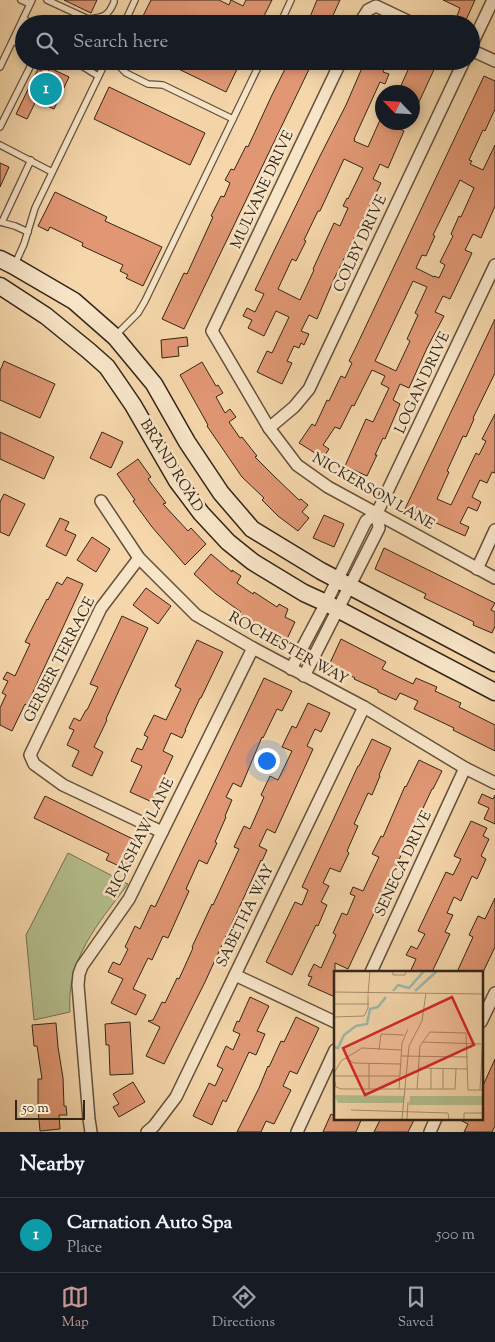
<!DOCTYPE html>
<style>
body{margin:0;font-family:"Sorts Mill Goudy",serif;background:#242831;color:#f1f3f6}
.compass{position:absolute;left:375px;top:85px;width:45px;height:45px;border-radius:50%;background:#171b24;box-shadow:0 2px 8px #0003;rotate:295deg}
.scale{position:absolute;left:15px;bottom:12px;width:70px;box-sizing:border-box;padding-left:5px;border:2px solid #322618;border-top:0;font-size:14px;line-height:18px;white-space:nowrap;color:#322618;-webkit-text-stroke:4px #f8e5c8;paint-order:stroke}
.you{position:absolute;left:266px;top:760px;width:18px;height:18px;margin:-12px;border:4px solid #fff;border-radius:50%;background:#1a73e8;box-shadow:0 0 0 8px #1a73e833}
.badge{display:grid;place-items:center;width:32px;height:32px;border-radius:50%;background:#c59692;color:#fff;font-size:16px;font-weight:700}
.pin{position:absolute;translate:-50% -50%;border:2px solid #fff;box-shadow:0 1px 5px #0006}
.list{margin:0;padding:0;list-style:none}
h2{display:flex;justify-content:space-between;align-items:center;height:65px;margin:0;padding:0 20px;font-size:21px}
h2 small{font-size:16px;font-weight:400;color:#9ea1a6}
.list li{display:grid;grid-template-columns:32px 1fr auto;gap:15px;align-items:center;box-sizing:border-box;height:75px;padding:0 20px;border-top:1px solid #363941}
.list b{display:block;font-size:19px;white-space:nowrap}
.list p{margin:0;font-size:16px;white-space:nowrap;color:#9ea1a6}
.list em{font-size:16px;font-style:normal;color:#9ea1a6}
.icon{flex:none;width:28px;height:28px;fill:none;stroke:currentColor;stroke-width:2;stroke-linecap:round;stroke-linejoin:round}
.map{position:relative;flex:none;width:495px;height:1132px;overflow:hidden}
.search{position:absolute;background:#171b24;box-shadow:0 2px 8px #0003;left:15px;right:15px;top:15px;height:55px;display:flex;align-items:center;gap:12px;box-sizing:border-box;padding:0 18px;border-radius:28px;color:#9ea1a6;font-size:19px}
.sheet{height:140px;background:#171b24}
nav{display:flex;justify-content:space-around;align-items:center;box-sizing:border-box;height:70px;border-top:1px solid #363941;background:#171b24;font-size:14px;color:#9ea1a6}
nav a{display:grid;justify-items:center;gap:2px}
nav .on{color:#c59692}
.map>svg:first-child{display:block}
.green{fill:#b5bf8e;stroke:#747253}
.building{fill:#e19774;stroke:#322618;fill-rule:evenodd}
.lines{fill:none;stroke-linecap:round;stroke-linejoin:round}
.service-casing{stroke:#63523d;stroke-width:8}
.minor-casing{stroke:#63523d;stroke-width:14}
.secondary-casing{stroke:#322618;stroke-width:19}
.service{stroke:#f8e5c8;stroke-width:5.5}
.minor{stroke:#f8e5c8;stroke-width:11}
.secondary{stroke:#f8e5c8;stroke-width:16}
.labels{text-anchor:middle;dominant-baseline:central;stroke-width:5;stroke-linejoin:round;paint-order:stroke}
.street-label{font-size:15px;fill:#322618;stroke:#f8e5c8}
.inset-river{fill:none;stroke:#9db9ae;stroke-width:2.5}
.inset-road{fill:none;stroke:#a79070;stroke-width:1}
.view{fill:#d62828;fill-opacity:0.15;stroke:#d62828;stroke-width:2.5}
.inset-edge{fill:none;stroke:#322618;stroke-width:2.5}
</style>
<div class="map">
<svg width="495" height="1132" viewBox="0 0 495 1132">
<rect width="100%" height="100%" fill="#f5d7ab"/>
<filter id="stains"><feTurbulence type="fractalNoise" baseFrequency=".004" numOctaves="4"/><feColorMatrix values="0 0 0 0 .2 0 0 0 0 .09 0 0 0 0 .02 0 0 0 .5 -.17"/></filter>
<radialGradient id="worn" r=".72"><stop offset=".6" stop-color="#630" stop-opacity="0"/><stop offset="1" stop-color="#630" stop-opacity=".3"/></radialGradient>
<path class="green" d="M68 853 128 884C98 924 66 959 70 1012L34 1020 26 935Z"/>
<g class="building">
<polygon points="64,0 97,0 91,13"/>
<polygon points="151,0 219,0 229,5 231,0 243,6 246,0 272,0 260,24 139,24"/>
<polygon points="317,0 340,0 329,24 307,24"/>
<polygon points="443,0 475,0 466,20 457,16 460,8"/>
<polygon points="162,61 241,61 226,92"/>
<polygon points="289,61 313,61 184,329 162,319 184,273 187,274 213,217 211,216 221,196 224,197 230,183 225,180 231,169 234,170 246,146 248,147 272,95"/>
<path d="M365 61H388L383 72 389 74 385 84 380 82 354 139H355L354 141 368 147 380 120 382 122H385L404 131 388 168 380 164 373 179 381 183 334 279 317 319 309 315 301 331 309 334 304 345 301 343 299 348 294 346 287 361 292 363 282 384 257 372 267 351 272 353 289 317 276 311 264 336 248 328 252 320 243 316 247 308 255 312 264 294 255 290 320 156 346 105ZM344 159 363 168 348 199 347 198 343 206 348 208 340 226 334 223 313 269 314 270 300 300 278 289 292 259 296 261 306 241 304 240 318 211H320Z"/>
<polygon points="412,61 438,61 412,117 412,92 405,92 399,90"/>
<polygon points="50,68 69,77 54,109 36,101 27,119 16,114 38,69 47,74"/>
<path d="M484 76 495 81V109L485 131 483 130 469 160 472 161 470 164 483 170 495 145V206L481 238 473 234 465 250 472 253 450 299 443 296 435 312 444 316 427 348 409 388 400 384 393 400 400 404 385 439 383 438 375 455H377L367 476 345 466 366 419 373 422 389 388 381 384 385 376 372 370 354 406 352 405 340 429 335 427 323 445 329 449 323 458 299 443 312 424 315 426 327 400 329 401 341 376 345 378 352 363 349 361 356 347ZM460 180 474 188 461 217 459 216 451 234 453 236 440 262 445 265 439 278 434 276V277L416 268 422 255 426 256 435 236 433 235ZM413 281 427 287 415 313 418 315 407 339 410 341 396 371 375 361Z"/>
<polygon points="109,87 205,133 190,165 94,119"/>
<polygon points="0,163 9,167 0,187"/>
<polygon points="55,192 107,217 105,221 162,247 143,286 126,278 128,275 120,271 123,265 82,246 83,243 50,227 48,231 38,226"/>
<polygon points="495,319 495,373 473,418 474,419 466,437 463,436 447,471 449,472 437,499 451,505 476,453 479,455 486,441 482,439 495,414 495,473 492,472 487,483 480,480 472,497 481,502 477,511 468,507 460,523 469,527 465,536 405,509"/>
<polygon points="187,337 188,346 178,347 179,356 162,358 161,340"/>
<polygon points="4,361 55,384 40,418 0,400 0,371"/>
<polygon points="202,362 216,386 218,385 223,393 216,397 225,413 230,409 236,417 229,422 240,438 242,437 257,456 255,457 275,477 299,500 301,499 308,505 302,512 309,518 298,531 278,516 262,500 264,498 242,477 207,426 208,425 180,375"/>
<polygon points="0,432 54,457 44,479 0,459"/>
<polygon points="102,432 123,442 111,468 90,458"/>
<polygon points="138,459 151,477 148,479 166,503 163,504 188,531 191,528 206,544 185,565 152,527 133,501 135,500 117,474"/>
<polygon points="4,494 25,504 9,536 0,532 0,502"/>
<polygon points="324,515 344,524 334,547 313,538"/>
<polygon points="60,518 69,522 65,530 76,535 66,556 46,546"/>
<polygon points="92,537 110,549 96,572 77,560"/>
<polygon points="384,548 495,603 491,610 495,612 495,626 492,633 473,625 474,622 424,598 426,594 375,569"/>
<polygon points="211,554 232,572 232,570 241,576 237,583 253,594 254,592 277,607 279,604 288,609 285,617 295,622 286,641 266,631 239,614 241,612 216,594 194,574"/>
<polygon points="67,577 83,584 27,705 25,704 12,731 0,725 0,708 6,695 2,693 8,681 3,679 7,672 15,676 30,644 25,642 47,599 48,600 57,582 62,585"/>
<polygon points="146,588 171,606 158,624 133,605"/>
<polygon points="122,616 148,628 121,686 106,719 107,720 94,747 103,752 92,776 72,766 79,751 67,745 74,730 69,728 74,718 80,721 86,710 87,710 98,687 90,684"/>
<polygon points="341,639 386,662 382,669 413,684 416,678 437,687 435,691 461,703 459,707 495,725 495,751 453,730 454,728 414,709 418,701 400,693 396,700 378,692 378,690 354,679 355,678 329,665"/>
<polygon points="197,640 223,652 201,698 200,698 185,730 186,730 182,738 171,733 163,751 173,756 152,802 130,792 142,766 131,761 137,748 142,750 148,737 144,735 154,715 166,720 181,689 175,686"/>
<polygon points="264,678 292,691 282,711 277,709 263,738 262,737 241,787 233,783 226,797 232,800 225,816 226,817 215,842 217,843 207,864 199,860 186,889 189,891 168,938 163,936 152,960 148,958 133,989 146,995 136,1015 111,1003 123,979 108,972 113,962 120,965 128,949 125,947 135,926 140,929 151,905 155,907"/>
<polygon points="308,703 330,713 321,732 315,729 307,746 313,749 275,833 267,829 259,846 267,850 262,861 261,860 205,982 164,1064 146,1056 160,1027 148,1021 153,1020 162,1002 165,1003 177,978 179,979 193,948 192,947 212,904 213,905 239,849 234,847 244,826 250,829 264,797 261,795 270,776 278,780 292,751 282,747 292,726 296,728"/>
<polygon points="372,739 391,748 379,775 380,776 372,795 368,793 354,824 358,826 347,851 349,853 340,872 330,868 323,883 329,886 321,902 327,905 318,926 316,925 292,975 266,962 295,902 302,905 308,890 302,887 358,766 359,766"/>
<polygon points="419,760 442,771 433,789 432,789 348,969 335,963 335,997 308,985 312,977 308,976 314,964 321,968 336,935 333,933 342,913 347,915 355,896 350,894 353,887 363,891 379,857 372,854 381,836 383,837 405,786 406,787"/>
<polygon points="482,794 493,799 495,795 495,824 484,819 489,808 478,803"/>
<polygon points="45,796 141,843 128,870 106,860 109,854 34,818"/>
<polygon points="471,821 487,828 483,836 489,839 481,856 486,859 477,879 472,876 461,901 454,897 447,913 453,915 445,932 450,934 432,972 410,972 416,959 406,955 411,946 417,949 425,934 418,931 446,872 453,875 461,859 454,856"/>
<polygon points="495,898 495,947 483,972 457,972 473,937 469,935 478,916 485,919"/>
<polygon points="250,997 269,1006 257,1031 265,1034 256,1055 249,1052 226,1102 223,1100 212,1125 193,1116 209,1083 215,1086 223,1069 217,1066 226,1046 233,1050 240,1034 233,1031 237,1021 239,1022"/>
<polygon points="296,1017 319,1028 297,1074 290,1071 283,1086 291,1090 274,1124 266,1121 261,1132 237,1132 259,1088 268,1066 269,1067 281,1041 284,1042"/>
<polygon points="130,1022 133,1074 110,1075 109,1045 106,1045 105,1024"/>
<polygon points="56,1023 58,1047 63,1078 64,1106 66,1106 67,1115 59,1115 60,1129 40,1131 38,1109 38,1079 42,1079 37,1046 34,1046 32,1025"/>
<polygon points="495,1059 495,1126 492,1132 464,1132 468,1124 456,1118 481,1118 481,1090"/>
<polygon points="133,1082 145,1102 119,1117 113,1107 119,1104 113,1094"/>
<polygon points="331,1114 335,1116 335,1118 362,1118 356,1132 323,1132"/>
<polygon points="381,1118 415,1118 408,1132 374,1132"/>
</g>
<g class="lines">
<defs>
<g id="service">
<polyline points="21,0 30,4"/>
<polyline points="47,0 88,19 93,24"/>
<polyline points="23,19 33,24"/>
<path d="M88 19C103 17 108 17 114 2V0"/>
<polyline points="124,24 135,0"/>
<polyline points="280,24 291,0"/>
<polyline points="13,41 24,46"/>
<polyline points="74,61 98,76"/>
<polyline points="108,61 120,67 126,73 148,84 163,85 233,119"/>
<polyline points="0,67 32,0"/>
<polyline points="0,127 33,61"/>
<polyline points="0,145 52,172"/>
<polyline points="0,222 15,226 28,232"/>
<polyline points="2,222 31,160"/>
<polyline points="15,264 24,244 35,208 106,61"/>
<polyline points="116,335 138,313 145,301 261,61"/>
</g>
<g id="minor">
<polyline points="359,24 368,10 376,6 414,24"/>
<polyline points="471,46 493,0"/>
<polyline points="471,50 495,61"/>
<polyline points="341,61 212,331 269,428 297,465 328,487 495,578"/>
<polyline points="269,428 294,407 309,389 464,61"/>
<polyline points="101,501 139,558 196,615 253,648 364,707 465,768 495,783"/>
<polyline points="139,558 101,608 30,755 34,764 63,785 162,832"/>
<polyline points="477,569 495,530"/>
<polyline points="291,669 326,603 366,521 377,513 495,265"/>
<polyline points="304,676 379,528 377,513"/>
<polyline points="371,972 465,768"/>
<polyline points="235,975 335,1022"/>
<polyline points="481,1022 495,993"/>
<polyline points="91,1132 89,1119 78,985 79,974 82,966 129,899 253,648"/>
<polyline points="147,1132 154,1126 176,1097 364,707"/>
<polyline points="297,1132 335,1050"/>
<polyline points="430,1132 436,1118"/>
</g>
<g id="secondary">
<polyline points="0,259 14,266 74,301 115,337 154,384 187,442 221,493 252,529 321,571 495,663"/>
<polyline points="0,286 46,316 89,351 107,367 133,405 177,481 201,513 228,542 253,562 304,593 326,603 495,692"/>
</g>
</defs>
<use href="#service" class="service-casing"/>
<use href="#minor" class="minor-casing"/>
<use href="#secondary" class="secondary-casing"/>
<use href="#service" class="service"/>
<use href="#minor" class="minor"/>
<use href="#secondary" class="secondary"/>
</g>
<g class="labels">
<g class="street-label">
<text transform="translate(263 190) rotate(-65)">MULVANE DRIVE</text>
<text transform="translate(361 244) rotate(-65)">COLBY DRIVE</text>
<text transform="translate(423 383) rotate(-65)">LOGAN DRIVE</text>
<text transform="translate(171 466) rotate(58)">BRAND ROAD</text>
<text transform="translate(373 492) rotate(30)">NICKERSON LANE</text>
<text transform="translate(288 649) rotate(29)">ROCHESTER WAY</text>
<text transform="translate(60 660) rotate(-63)">GERBER TERRACE</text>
<text transform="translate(141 838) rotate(-63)">RICKSHAW LANE</text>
<text transform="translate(404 864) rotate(-65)">SENECA DRIVE</text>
<text transform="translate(246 916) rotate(-64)">SABETHA WAY</text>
</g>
</g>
<g transform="translate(334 971)">
<rect width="149" height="149" fill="#f5d7ab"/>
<path d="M0 124 71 125 69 132H4ZM76 125H149V134H75Z" fill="#b5bf8e"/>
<path class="inset-river" d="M59 20 64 14 75 17 90 0M81 20 103 0M0 76 4 77 10 64 22 55 33 53 36 38 44 36 52 26"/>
<path class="inset-road" d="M59 0V4H71L72 0M0 21 149 23M34 23 36 0M0 33H35M0 46 30 45 34 37V24M89 71 147 73M45 79 47 63 70 64M67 85 134 86M11 87 20 92 66 93M35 92V118M85 97 134 98M0 102 7 90 28 77 67 79M0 105H65M0 107 2 116 7 118H121L122 98M65 118 68 72 74 58M83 118 86 75 96 61 132 62 134 119H149M97 118V97M109 118V97M146 119 149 62M17 139 114 142 115 148M68 148 75 75 88 50 92 22M73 148 74 131M130 148V142H149"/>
<path class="view" d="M118 26 140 74 31 124 9 77Z"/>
<rect width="149" height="149" class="inset-edge"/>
</g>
<rect width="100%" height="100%" filter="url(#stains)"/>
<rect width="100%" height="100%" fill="url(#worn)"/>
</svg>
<svg class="compass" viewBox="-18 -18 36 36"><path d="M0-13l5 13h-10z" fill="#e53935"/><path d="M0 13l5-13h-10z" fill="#9ea1a6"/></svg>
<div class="scale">50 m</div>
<div class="you"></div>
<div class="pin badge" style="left:46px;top:89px;background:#0f9aa8">1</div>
<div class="search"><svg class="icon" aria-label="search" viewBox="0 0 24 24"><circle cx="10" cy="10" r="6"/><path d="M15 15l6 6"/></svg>Search here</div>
</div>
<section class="sheet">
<h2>Nearby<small></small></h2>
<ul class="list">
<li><span class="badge" style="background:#0f9aa8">1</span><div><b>Carnation Auto Spa</b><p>Place</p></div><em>500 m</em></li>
</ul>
</section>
<nav>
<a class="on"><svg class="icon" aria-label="map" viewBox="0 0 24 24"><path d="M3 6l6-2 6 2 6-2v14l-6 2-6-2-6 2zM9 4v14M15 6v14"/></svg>Map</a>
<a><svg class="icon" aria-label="directions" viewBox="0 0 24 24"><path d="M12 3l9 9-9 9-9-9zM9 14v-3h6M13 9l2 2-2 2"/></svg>Directions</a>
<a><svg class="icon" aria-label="saved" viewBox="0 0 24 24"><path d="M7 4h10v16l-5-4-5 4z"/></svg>Saved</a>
</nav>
